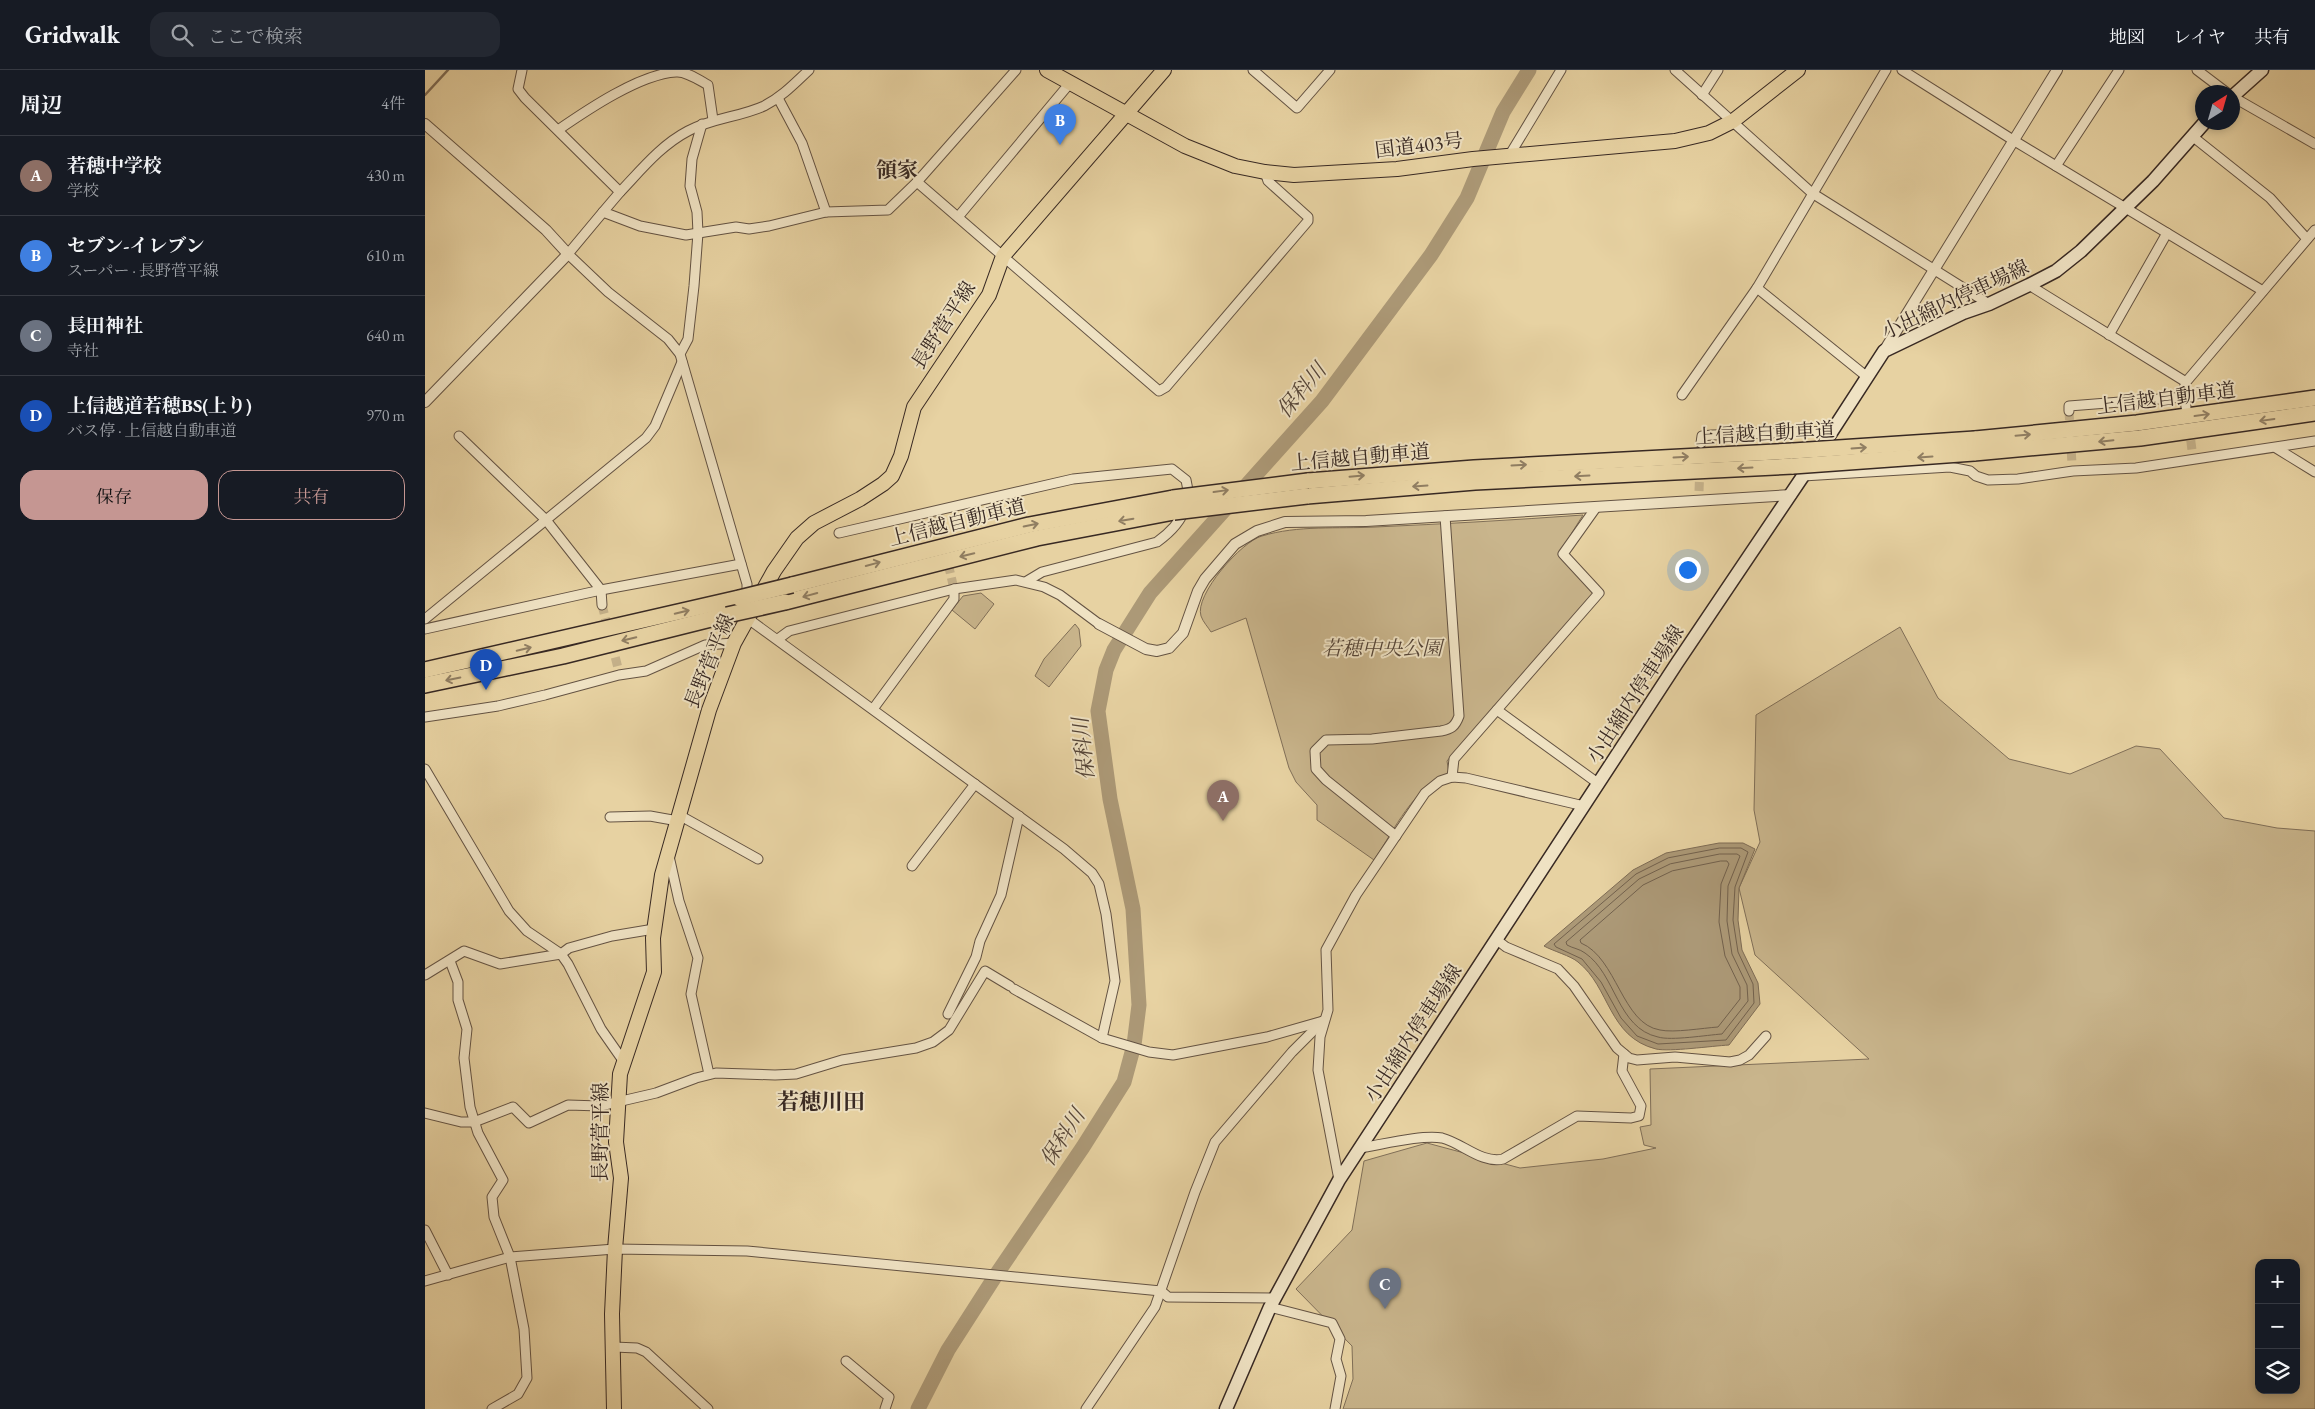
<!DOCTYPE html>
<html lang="ja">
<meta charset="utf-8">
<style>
body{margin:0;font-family:"EB Garamond","Noto Serif JP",serif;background:#242831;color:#f1f3f6}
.controls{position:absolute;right:15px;bottom:15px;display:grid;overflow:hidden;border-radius:10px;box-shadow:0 2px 8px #0003}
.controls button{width:45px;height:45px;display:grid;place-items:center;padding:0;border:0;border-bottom:1px solid #363941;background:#171b24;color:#f1f3f6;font:25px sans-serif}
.compass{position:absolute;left:1770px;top:15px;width:45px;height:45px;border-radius:50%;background:#171b24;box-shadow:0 2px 8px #0003;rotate:37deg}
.you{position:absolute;left:1262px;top:499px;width:18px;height:18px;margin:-12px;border:4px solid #fff;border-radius:50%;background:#1a73e8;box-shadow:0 0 0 8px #1a73e833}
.badge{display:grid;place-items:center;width:32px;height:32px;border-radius:50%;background:#c59692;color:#fff;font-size:16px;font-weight:700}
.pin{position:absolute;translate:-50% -41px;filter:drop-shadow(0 1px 2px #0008)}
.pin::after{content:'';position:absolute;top:26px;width:18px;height:15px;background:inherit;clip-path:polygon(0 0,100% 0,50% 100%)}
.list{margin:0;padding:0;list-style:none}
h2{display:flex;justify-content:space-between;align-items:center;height:65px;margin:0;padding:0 20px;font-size:21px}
h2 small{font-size:16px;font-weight:400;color:#9ea1a6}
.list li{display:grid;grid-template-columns:32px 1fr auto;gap:15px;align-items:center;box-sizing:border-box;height:80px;padding:0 20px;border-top:1px solid #363941}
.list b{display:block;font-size:19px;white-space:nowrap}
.list p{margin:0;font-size:16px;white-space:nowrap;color:#9ea1a6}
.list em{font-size:16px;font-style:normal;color:#9ea1a6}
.actions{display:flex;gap:10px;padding:15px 20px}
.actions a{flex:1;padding:11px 0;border:1px solid #c59692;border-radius:15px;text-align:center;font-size:18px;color:#c59692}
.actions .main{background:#c59692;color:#111}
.icon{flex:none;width:28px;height:28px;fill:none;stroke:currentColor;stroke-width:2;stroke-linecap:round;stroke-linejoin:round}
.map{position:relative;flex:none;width:1890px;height:1339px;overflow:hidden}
header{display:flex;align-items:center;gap:30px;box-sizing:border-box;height:70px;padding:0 25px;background:#171b24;border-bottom:1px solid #363941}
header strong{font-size:24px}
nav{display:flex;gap:28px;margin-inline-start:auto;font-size:18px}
.search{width:350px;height:45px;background:#242831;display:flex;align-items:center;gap:12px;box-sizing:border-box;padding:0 18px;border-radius:15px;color:#9ea1a6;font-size:19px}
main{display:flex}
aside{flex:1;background:#171b24}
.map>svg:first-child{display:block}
.green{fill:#c9b58c;stroke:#806f58;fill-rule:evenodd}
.water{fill:#ac9977;stroke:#7e6c55}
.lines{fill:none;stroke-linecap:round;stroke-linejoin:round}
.shore{stroke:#72614d;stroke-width:1}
.stream{stroke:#7e6c55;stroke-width:2.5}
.river{stroke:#ac9977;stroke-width:15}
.minor-tunnel{stroke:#c4b089;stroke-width:9;stroke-dasharray:9 4.5;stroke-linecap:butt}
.minor-casing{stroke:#645343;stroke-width:11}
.tertiary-casing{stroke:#645343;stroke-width:12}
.secondary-casing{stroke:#382923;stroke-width:15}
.primary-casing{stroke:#382923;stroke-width:16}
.trunk-casing{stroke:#382923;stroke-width:16}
.motorway-casing{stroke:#382923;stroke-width:18}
.minor{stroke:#efe2c3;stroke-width:9}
.tertiary{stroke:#efe2c3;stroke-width:10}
.secondary{stroke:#efe2c3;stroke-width:12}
.primary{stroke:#e7d2a2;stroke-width:14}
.trunk{stroke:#e7d2a2;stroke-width:14}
.motorway{stroke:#e7d2a2;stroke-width:15}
.motorway-bridge-casing{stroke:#382923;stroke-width:18;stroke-linecap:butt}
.motorway-bridge{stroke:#e7d2a2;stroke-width:15}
.oneway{stroke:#907e62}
.labels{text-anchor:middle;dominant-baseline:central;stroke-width:4;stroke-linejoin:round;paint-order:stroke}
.street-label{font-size:20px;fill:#382923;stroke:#efe2c3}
.park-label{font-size:20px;font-style:italic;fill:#554538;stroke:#efe2c3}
.neighbourhood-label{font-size:21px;font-weight:bold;fill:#382923;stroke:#efe2c3}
.water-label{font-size:21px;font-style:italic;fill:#554538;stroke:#efe2c3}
.quarter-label{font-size:22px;font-weight:bold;fill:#382923;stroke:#efe2c3}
</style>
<header>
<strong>Gridwalk</strong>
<div class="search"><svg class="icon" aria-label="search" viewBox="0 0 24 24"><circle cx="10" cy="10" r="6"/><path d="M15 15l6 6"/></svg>ここで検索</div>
<nav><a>地図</a><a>レイヤ</a><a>共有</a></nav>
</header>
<main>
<aside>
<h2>周辺<small>4件</small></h2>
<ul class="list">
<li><span class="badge" style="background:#8d6e63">A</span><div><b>若穂中学校</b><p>学校</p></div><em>430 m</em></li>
<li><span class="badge" style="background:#3f7fe0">B</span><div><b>セブン-イレブン</b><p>スーパー · 長野菅平線</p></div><em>610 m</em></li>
<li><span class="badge" style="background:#6b7280">C</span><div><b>長田神社</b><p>寺社</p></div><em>640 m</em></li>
<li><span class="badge" style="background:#1a4fb4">D</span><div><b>上信越道若穂BS(上り)</b><p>バス停 · 上信越自動車道</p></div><em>970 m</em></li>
</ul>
<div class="actions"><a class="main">保存</a><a>共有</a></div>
</aside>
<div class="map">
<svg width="1890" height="1339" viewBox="0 0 1890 1339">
<rect width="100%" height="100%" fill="#e7d2a2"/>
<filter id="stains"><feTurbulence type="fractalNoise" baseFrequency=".004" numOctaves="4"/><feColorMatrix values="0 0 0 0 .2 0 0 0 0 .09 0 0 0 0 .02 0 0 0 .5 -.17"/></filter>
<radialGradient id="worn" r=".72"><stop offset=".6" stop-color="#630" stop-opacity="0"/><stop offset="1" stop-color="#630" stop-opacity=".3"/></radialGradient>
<g class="green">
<path d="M1158 445 1133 485 1168 523 1031 680 1022 691 1024 703C988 718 970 759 949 790L892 750V735L871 712 864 698 821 548 786 562C783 557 778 552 776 546 769 525 817 471 837 466 873 455 913 459 950 457 1019 454 1089 450 1158 445Z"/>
<polygon points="556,523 569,534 550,559 527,540 538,526"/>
<polygon points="650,554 654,559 656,576 624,617 610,606 619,589"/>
<path d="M1475 557 1513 628 1584 689 1645 704 1711 676 1735 679 1799 748 1852 758 1890 761V1339H918L928 1309 927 1276 871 1219 927 1160 939 1091 1002 1073 1095 1098 1178 1089 1231 1078 1219 1075 1215 1057 1226 1055 1225 999 1444 989 1330 885 1314 818 1335 772 1329 740 1331 645ZM1834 1193H1871V1320H1834Z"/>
</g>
<path class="water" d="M1294 773H1318L1330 779 1314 818 1313 850 1317 880 1333 913 1335 934 1304 975C1287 976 1244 982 1231 979 1183 967 1185 917 1153 892 1146 886 1128 881 1119 876L1208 800 1241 783Z"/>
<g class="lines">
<g class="shore">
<polygon points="1295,778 1316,778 1323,782 1310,817 1308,850 1313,882 1328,914 1329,933 1301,970 1233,974 1212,966 1196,948 1176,912 1157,889 1131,877 1129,874 1211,804 1243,788"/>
<path d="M1295 784H1312L1315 786 1303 816 1302 851 1307 884 1322 915 1323 931 1297 964C1282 965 1246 971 1233 967 1192 958 1191 904 1160 883 1155 879 1147 878 1142 875L1141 872 1214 809 1245 794Z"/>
<path d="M1296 791H1302L1304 794 1296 814 1294 852 1300 886 1315 917V929L1293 957C1278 958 1249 963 1235 960 1197 954 1192 888 1156 873L1155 870 1218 815 1247 801Z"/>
</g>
<polyline class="stream" points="0,25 23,0"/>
<polyline class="river" points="493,1339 523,1280 573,1202 658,1077 699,1012 709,975 714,935 708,839 685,729 673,641 681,600 689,580 725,523 897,331 1006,185 1042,128 1078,42 1104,0"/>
<g class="minor-tunnel">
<polyline points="1644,341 1647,394"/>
<polyline points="1764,357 1767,380"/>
<polyline points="1274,421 1276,373"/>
<polyline points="511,442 529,519"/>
<polyline points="177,535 193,598"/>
</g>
<defs>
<g id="minor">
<polyline points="97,0 93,19 100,28 195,122 178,142 215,156 261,165 311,157 324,159 344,156 401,142 463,140 492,112 591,0"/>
<polyline points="828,0 872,38 905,0"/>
<polyline points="1250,0 1387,123 1564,234"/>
<polyline points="1477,0 1588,70 1838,221"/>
<polyline points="1772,0 1801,22"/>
<polyline points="1277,25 1293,0"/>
<polyline points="1808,27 1890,74"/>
<polyline points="353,28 377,73 401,142"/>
<path d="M133 60C162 40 215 4 251 2 261 1 274 10 283 15L288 50"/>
<polyline points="1767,66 1845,128 1882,169"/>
<polyline points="1084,86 1136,0"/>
<polyline points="1631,96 1694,0"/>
<polyline points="492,112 734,321 741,317 883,151 883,147 843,111 840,102"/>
<path d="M195 122C216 100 236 75 263 61 287 48 315 47 339 36 357 27 370 13 384 0"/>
<polyline points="178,142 143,184 183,222 243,269 255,284 322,514 322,530"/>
<polyline points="533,147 645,13"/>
<polyline points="1604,215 1761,312"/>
<polyline points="1684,265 1742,163"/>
<polyline points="255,284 263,269 269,216 273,163 272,142 265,116 267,89 277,54"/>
<polyline points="1441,306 1332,218 1461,0"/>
<polyline points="1257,325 1332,218"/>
<polyline points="1761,337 1759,319 1761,312 1890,160"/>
<polyline points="1644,341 1644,336 1759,327"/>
<polyline points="34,366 121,450 176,520 177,535"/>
<polyline points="1276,373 1277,366 1287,365 1407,361"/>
<polyline points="1851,378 1890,402"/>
<polyline points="1378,406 1525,397 1545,401 1551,406 1563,410 1593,409 1648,401 1711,398 1890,371"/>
<path d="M414 463 648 409 747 399 761 410C768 437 753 457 732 472L617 502 602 511"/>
<polyline points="322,545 322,548 639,779 667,803 674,814 681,844 690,911 677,968"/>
<polyline points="0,549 221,368 230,356 257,292"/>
<polyline points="0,559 176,520 316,494"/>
<polyline points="353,569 364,561 529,519 591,510 619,517 635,525 674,554"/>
<polyline points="448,639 529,529 529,519"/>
<polyline points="1072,640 1174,714"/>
<polyline points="0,647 73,636 120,625 194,605 221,601 280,575 309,573"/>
<polyline points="0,699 84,841 102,861 136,884 143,894 176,959 199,992"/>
<polyline points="1027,707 1029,689 1174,523 1138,484 1170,439"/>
<polyline points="254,745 333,789"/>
<polyline points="185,747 225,746 253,751"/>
<path d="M971 766 901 710 891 699 890 681 901 670 947 669 1016 661C1026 659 1030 657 1034 646L1020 446"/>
<polyline points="244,786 254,831 273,888 266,924 284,1004"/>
<polyline points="487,796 550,714"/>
<polyline points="1072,870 1081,877 1133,899 1149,916 1192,978 1204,988 1212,990 1250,987 1305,992 1315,990 1324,985 1341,966"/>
<polyline points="25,891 33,912 33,930 42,959 39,988 45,1037 53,1063 78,1110 67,1127 69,1147 85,1187 99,1259 102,1308 93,1324 67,1339"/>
<polyline points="0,905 39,881 75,894 136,884 144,878 187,866 229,859"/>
<polyline points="589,919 677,968 724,982 748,985 842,967 898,951"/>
<polyline points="523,944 551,887 555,871 576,825 594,746"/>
<polyline points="0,1043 36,1052 49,1052 88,1037 104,1053 143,1035 175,1036 231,1023 271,1008 291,1003 350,1005 371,1004 417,990 491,978 508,972 524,960 560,901 585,916"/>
<path d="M935 1078C955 1075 998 1064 1017 1068 1037 1073 1057 1094 1078 1089L1152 1046 1206 1048 1214 1046 1216 1036 1197 1001 1199 984"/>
<polyline points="914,1110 893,1000 895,967 903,940 901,880 931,825 1000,723 1015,711 1027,707 1041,708 1159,736"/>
<polyline points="0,1160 23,1205"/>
<polyline points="0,1211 85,1187 190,1179 322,1181 736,1221 743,1227 850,1228"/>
<polyline points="845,1237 907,1253 915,1269 911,1289 916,1306 910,1339"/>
<polyline points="189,1277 212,1278 221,1282 283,1339"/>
<polyline points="421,1291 464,1327 460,1339"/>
<polyline points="661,1339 730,1237 770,1122 790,1072 867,982 898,951"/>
</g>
<g id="tertiary">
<polyline points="0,54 121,160 143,184 0,332"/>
<polyline points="1459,281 1632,0"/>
<polyline points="674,554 721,579 732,581 744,578 758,563 773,521 780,509 810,474 832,461 860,452 941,451 1366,425"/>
</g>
<g id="secondary">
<polyline points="1808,26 1837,0"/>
<polyline points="801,1339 845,1237 914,1110 1252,593 1378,406 1459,281 1538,243 1564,234 1604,215 1631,201 1656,181 1728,111 1780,52"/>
</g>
<polyline id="primary" points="189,1339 187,1244 190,1179 196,1108 191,1072 195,1004 229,902 228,868 237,805 284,640 309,573 349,501 372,468 389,453 435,429 458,414 467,406 476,386 489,337 564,225 578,186 739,0"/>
<polyline id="trunk" points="622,0 760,76 810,96 840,102 869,105 972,99 1048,89 1250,71 1284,63 1308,51 1373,0"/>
<g id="motorway">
<polyline points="1550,369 1712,353 1890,328"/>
<polyline points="1549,383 1715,368 1890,343"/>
<polyline points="883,411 1049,398 1368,381"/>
<polyline points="882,426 1050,412 1368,396"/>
<polyline points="367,515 604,455 748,428"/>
<polyline points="360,532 612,468 749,442"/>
<polyline points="0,600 314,528"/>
<polyline points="0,615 138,586 302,545"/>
</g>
</defs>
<use href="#minor" class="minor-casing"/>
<use href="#tertiary" class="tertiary-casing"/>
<use href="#secondary" class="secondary-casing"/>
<use href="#primary" class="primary-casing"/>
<use href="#trunk" class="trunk-casing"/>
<use href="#motorway" class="motorway-casing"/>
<use href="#minor" class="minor"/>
<use href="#tertiary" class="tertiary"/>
<use href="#secondary" class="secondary"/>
<use href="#primary" class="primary"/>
<use href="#trunk" class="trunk"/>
<use href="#motorway" class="motorway"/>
<defs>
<g id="motorway-bridge">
<polyline points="1368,381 1550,369"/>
<polyline points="1368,396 1549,383"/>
<polyline points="748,428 883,411"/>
<polyline points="749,442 882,426"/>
<polyline points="314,528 367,515"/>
<polyline points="302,545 360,532"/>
</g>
</defs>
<use href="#motorway-bridge" class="motorway-bridge-casing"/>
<use href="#motorway-bridge" class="motorway-bridge"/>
</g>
<defs><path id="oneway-shaft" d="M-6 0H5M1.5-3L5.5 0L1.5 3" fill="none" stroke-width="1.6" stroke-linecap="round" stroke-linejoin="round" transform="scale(1.25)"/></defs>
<g class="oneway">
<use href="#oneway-shaft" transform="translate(1777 345) rotate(-8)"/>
<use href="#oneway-shaft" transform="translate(1842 350) rotate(172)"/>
<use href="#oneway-shaft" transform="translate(1598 365) rotate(-5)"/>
<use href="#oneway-shaft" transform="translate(1681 371) rotate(174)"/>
<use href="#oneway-shaft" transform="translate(1434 378) rotate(-4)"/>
<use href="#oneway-shaft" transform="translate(1256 387) rotate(-3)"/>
<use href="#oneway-shaft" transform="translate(1500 387) rotate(176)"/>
<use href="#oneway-shaft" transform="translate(1094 395) rotate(-3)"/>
<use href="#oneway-shaft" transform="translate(1320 398) rotate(177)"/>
<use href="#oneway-shaft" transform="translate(932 406) rotate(-5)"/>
<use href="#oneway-shaft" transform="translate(1157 406) rotate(177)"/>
<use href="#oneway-shaft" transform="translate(995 416) rotate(176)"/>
<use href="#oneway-shaft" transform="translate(796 421) rotate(-8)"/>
<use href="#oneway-shaft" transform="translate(701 450) rotate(170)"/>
<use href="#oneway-shaft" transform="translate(606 455) rotate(-12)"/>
<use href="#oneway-shaft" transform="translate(542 485) rotate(166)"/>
<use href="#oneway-shaft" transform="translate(448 494) rotate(-15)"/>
<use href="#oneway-shaft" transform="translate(385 525) rotate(165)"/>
<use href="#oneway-shaft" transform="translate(257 542) rotate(-14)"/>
<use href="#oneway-shaft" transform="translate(204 569) rotate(166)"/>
<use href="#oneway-shaft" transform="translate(99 579) rotate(-13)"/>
<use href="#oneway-shaft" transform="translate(28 609) rotate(168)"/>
</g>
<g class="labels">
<g class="street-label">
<text transform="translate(994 75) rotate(-7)">国道403号</text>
<text transform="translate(1530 229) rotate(-25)">小出綿内停車場線</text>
<text transform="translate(518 255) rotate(-57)">長野菅平線</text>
<text transform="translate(1741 328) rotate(-7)">上信越自動車道</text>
<text transform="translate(1340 363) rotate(-3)">上信越自動車道</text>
<text transform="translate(935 387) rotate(-5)">上信越自動車道</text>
<text transform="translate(532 452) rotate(-14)">上信越自動車道</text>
<text transform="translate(284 591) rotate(-68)">長野菅平線</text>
<text transform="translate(1210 624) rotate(-57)">小出綿内停車場線</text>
<text transform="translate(988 963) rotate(-57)">小出綿内停車場線</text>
<text transform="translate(175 1062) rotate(-90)">長野菅平線</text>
</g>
<g class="park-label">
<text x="957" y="578">若穂中央公園</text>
</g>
<g class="neighbourhood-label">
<text x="472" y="99">領家</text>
</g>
<g class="water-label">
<text transform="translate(876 320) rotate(-50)">保科川</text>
<text transform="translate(658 679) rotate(-96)">保科川</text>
<text transform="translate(637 1067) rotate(-57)">保科川</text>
</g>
<g class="quarter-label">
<text x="396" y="1031">若穂川田</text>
</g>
</g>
<rect width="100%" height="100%" filter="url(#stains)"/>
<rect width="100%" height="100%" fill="url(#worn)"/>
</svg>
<div class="controls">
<button>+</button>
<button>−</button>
<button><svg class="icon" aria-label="layers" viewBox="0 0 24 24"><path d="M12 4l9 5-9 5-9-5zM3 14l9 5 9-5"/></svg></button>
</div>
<svg class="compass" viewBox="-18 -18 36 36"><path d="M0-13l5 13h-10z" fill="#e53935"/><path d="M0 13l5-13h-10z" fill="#9ea1a6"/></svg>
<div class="you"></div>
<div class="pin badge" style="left:798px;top:751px;background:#8d6e63">A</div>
<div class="pin badge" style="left:635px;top:75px;background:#3f7fe0">B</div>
<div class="pin badge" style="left:960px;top:1239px;background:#6b7280">C</div>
<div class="pin badge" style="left:61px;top:620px;background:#1a4fb4">D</div>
</div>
</main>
